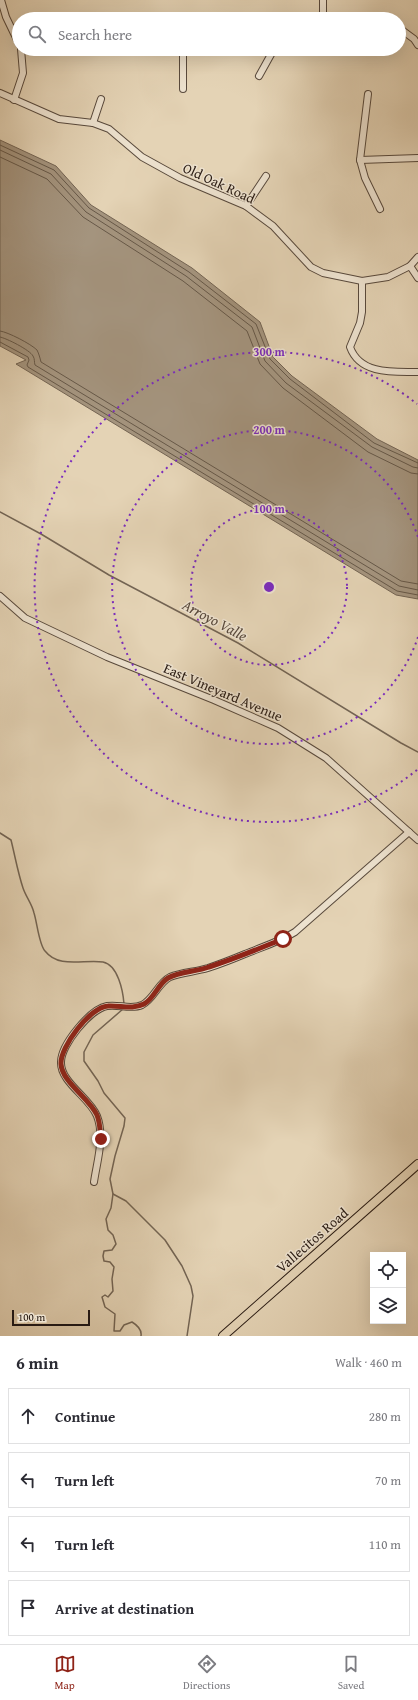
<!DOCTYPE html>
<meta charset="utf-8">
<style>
body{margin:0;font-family:"Gentium Book Plus",serif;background:#f7f7f7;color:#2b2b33}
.controls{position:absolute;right:12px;bottom:12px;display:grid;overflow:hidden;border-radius:0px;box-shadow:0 4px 16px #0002}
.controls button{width:36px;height:36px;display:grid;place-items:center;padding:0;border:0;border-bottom:1px solid #e1e1e2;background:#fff;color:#2b2b33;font:20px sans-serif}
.scale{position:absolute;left:12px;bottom:10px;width:78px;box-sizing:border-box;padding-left:4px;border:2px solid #291b13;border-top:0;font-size:11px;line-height:14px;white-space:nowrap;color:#291b13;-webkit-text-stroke:3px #ede2cf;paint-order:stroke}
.stop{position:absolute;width:12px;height:12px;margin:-9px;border:3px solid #8f2418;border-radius:50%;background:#fff}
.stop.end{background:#8f2418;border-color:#fff;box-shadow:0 1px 4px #0008}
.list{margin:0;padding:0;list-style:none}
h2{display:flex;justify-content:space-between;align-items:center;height:52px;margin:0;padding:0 16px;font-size:17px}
h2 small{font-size:13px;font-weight:400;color:#7c7c81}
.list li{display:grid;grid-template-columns:26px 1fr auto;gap:12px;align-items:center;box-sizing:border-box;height:56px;margin:0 8px 8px;padding:0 8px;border:1px solid #e1e1e2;border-radius:0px}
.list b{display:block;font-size:15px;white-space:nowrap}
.list em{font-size:13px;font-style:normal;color:#7c7c81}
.icon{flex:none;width:22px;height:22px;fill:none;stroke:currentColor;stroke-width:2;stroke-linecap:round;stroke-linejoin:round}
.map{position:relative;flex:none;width:418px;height:1336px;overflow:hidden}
.search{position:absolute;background:#fff;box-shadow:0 4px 16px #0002;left:12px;right:12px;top:12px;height:44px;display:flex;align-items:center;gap:10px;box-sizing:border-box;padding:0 14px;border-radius:22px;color:#7c7c81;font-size:15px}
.sheet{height:308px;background:#fff}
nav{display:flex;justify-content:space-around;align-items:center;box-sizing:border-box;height:56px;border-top:1px solid #e1e1e2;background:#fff;font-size:11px;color:#7c7c81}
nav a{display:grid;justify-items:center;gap:2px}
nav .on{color:#8f2418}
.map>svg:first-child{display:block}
.water{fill:#a4947e;stroke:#736453}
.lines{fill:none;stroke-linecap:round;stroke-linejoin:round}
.shore{stroke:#665848;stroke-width:1}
.stream{stroke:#736453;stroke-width:1.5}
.minor-casing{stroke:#58493c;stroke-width:8}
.major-casing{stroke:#291b13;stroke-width:10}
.minor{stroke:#ede2cf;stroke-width:6}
.major{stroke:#e4d3b5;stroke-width:8}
.route{stroke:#8f2418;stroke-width:5}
.ring{fill:none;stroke:#7b2cbf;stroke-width:2;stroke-dasharray:2 4}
.labels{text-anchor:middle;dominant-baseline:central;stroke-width:3;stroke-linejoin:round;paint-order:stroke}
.street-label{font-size:14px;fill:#291b13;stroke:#ede2cf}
.water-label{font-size:15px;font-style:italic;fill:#5a4b3e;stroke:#ede2cf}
.centre{fill:#7b2cbf;stroke:#ede2cf;stroke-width:2}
.ring-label{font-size:12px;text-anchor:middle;font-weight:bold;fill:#7b2cbf;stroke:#ede2cf;stroke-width:3;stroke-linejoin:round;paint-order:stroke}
</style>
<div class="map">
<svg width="418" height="1336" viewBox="0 0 418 1336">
<rect width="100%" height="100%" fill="#e4d3b5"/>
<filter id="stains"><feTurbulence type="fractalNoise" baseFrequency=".005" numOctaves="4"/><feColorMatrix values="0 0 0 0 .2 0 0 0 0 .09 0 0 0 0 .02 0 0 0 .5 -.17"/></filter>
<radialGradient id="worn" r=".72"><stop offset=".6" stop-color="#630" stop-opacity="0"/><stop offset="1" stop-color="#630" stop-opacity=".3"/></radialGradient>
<polygon class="water" points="0,140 56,166 91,205 192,268 260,322 273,357 292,376 377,439 418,460 418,599 396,595 16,364 26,360 0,346"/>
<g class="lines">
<g class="shore">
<polyline points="0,145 54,170 89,208 189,272 256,324 270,359 290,379 374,443 418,463"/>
<polyline points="0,150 51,174 86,212 186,276 252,327 265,361 286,383 372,447 413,467 418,468"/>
<polyline points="0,157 47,179 83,217 183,281 247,331 260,364 283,388 368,452 411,473 418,474"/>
<path d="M0 331C8 332 31 344 37 350 39 354 40 358 41 362L401 581 418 584"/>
<path d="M0 337C6 338 30 350 33 356 35 359 34 362 35 365L399 586 418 590"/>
<polyline points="0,342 28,357 29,360 27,365 28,367 397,591 418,595"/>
</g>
<g class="stream">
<polyline points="0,512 41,534 109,575 238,643 401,743 418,752"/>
<path d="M0 833 11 840C15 856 18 873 23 888 26 897 32 904 34 913 37 922 39 945 45 951 59 969 84 959 103 962 118 965 123 991 124 1004"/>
<path d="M123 1009 93 1035 84 1052V1061L98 1081 104 1093 125 1118 124 1126 115 1156 110 1179 113 1194 111 1208 106 1219 108 1230 113 1235 116 1244 112 1250 104 1251 103 1256 104 1261 110 1262 114 1267 112 1279 113 1291 108 1297 105 1295 102 1297 105 1307 115 1314 114 1331H120L124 1325 132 1322C137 1325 142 1330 141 1336"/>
<polyline points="113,1194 126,1201 165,1240 182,1266 191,1286 193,1296 187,1336"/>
</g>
<defs>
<g id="minor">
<polyline points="1,0 6,17 19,44"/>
<polyline points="323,19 323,0"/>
<polyline points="399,28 414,39 418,45"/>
<polyline points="183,49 183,89"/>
<polyline points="259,76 274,49"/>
<polyline points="0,93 59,119 93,123 109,129 142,157 180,178 246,206 273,226 311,267 323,273 362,281 388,277 410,266 418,257"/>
<polyline points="368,94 360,160 365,178 380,209"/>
<polyline points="14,100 23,73 21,49"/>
<polyline points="93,123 101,99"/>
<polyline points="360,160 418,158"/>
<polyline points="246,206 266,176"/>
<polyline points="410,266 418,278"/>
<path d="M362 281V312L360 323 350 347C360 375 394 372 418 372"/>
<polyline points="0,596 25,618 107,657 214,700 278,728 326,758 418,840"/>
<path d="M94 1182C97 1161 105 1137 97 1116 90 1098 60 1082 61 1062 61 1045 90 1009 107 1006 119 1004 131 1010 142 1005 154 999 158 983 170 977 182 972 195 972 208 968 220 964 233 959 245 954 262 947 279 942 295 932L409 832"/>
</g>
<polyline id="major" points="223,1336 418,1164"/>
</defs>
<use href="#minor" class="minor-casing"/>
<use href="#major" class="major-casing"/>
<use href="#minor" class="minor"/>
<use href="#major" class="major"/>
</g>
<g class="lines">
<path class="route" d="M101 1139C100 1131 100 1122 97 1115 89 1098 62 1082 61 1064 60 1047 90 1007 108 1006 120 1005 132 1010 144 1004 154 999 158 984 168 978 180 971 196 972 209 967 234 959 258 949 283 939"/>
</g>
<g class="ring">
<circle cx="269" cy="587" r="78"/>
<path d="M418 637A157 157 0 1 1 418 537"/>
<path d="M417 770A235 235 0 1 1 417 404"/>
</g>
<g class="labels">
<g class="street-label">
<text transform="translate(219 183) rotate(25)">Old Oak Road</text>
<text transform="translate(223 692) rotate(23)">East Vineyard Avenue</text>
<text transform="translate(312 1240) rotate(-41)">Vallecitos Road</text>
</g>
<g class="water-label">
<text transform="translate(215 620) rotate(28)">Arroyo Valle</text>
</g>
</g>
<circle cx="269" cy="587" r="6" class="centre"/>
<g class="ring-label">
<text x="269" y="356">300 m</text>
<text x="269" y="434">200 m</text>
<text x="269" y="513">100 m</text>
</g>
<rect width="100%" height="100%" filter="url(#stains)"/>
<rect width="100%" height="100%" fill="url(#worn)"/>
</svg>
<div class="controls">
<button><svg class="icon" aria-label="locate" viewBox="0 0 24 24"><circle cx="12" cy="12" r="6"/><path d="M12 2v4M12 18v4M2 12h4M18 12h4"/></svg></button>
<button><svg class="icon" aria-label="layers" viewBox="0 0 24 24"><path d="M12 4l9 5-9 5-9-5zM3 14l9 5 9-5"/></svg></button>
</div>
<div class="scale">100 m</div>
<div class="stop" style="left:283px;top:939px"></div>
<div class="stop end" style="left:101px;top:1139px"></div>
<div class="search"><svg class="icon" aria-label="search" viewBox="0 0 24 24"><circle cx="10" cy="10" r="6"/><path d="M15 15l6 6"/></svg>Search here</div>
</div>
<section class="sheet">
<h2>6 min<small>Walk · 460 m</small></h2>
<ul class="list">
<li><svg class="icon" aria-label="ahead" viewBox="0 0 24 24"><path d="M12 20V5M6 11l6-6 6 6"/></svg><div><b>Continue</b></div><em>280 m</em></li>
<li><svg class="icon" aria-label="left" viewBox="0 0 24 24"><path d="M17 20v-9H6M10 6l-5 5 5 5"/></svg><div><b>Turn left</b></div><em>70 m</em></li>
<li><svg class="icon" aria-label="left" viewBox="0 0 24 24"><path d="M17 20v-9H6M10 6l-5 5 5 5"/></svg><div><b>Turn left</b></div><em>110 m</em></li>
<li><svg class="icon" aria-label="arrive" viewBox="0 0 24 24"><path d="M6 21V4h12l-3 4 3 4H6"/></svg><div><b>Arrive at destination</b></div></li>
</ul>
</section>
<nav>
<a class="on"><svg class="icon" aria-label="map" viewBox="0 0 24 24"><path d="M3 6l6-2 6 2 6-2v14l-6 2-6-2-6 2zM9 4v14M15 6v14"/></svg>Map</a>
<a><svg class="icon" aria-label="directions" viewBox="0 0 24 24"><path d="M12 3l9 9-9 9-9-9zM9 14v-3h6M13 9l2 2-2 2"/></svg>Directions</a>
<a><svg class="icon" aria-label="saved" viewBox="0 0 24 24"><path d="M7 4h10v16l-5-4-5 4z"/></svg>Saved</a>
</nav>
